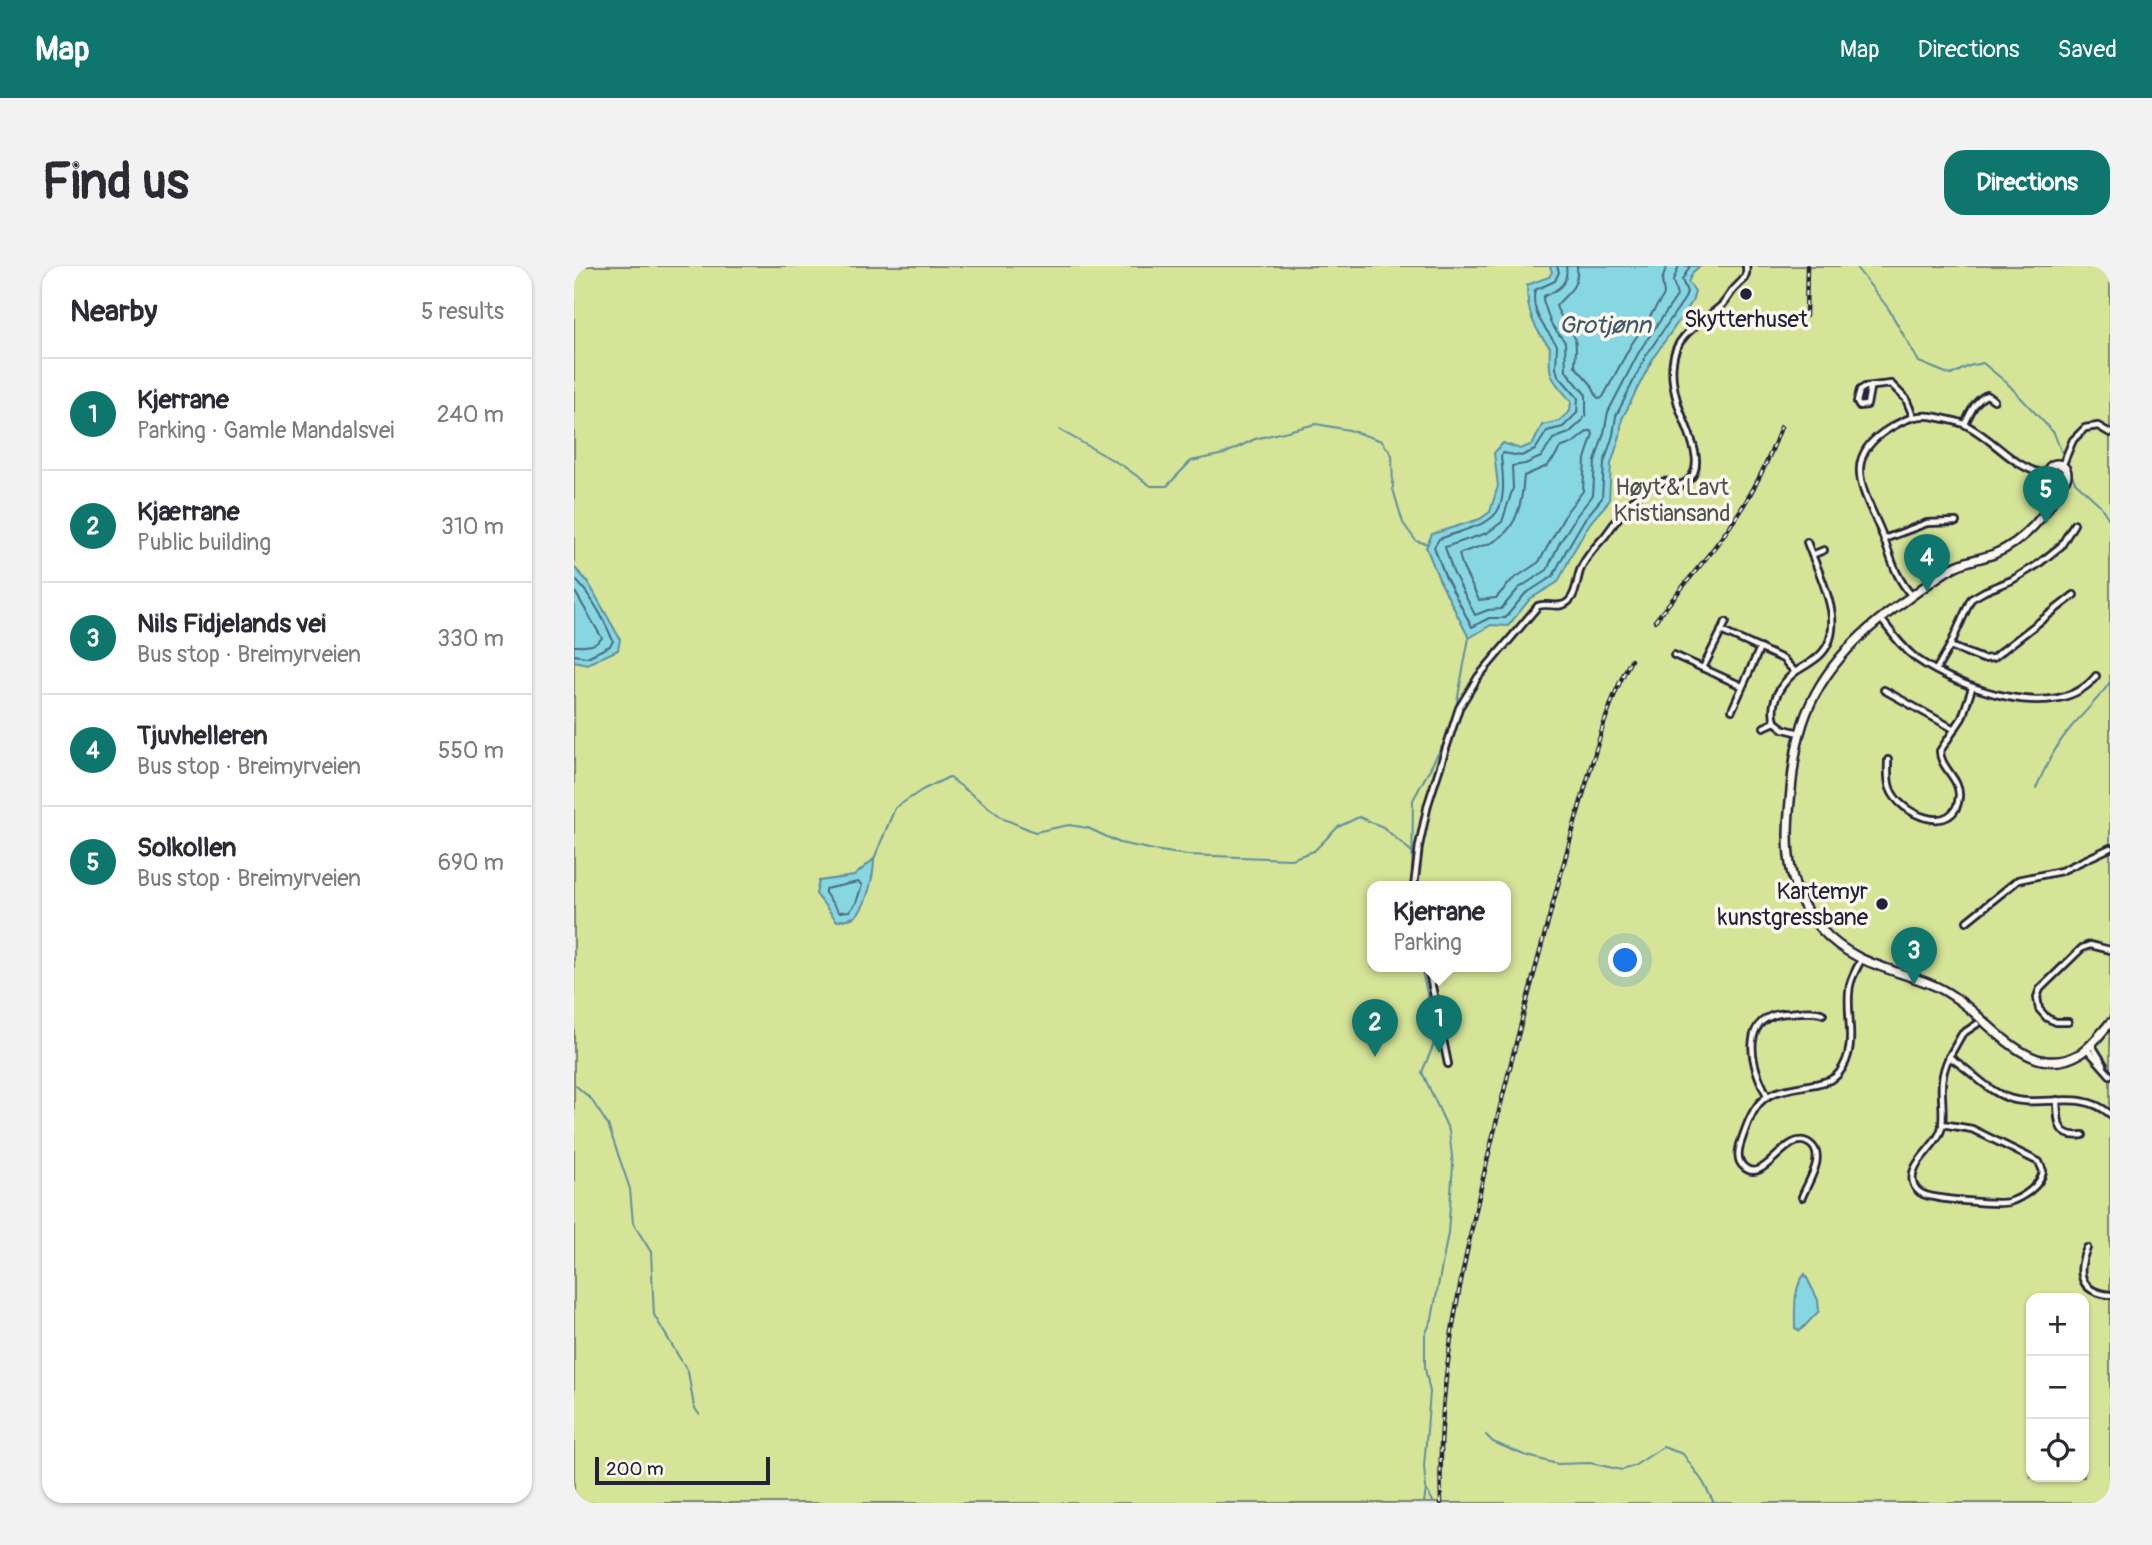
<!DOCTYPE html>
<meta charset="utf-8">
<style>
body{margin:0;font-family:Pangolin,sans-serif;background:#f2f2f3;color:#2b2b33}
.controls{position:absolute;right:21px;bottom:21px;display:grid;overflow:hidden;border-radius:14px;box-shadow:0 2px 5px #0004}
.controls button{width:63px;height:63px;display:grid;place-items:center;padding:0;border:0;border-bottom:2px solid #e1e1e2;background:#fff;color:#2b2b33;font:35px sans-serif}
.scale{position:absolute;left:21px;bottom:18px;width:175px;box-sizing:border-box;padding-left:7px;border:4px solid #22223b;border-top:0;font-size:19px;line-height:24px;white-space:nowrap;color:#22223b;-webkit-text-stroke:5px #fbf7ec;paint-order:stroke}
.you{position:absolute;left:1052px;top:695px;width:24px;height:24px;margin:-18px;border:5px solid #fff;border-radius:50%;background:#1a73e8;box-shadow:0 0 0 10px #1a73e833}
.badge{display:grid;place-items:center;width:46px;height:46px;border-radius:50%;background:#0f766e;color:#fff;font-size:23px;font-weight:700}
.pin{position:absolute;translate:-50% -58px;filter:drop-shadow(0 2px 4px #0008)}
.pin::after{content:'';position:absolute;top:37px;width:24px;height:21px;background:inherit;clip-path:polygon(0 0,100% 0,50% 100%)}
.popup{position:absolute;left:793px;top:615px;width:144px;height:91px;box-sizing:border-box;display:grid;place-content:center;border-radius:14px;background:#fff;filter:drop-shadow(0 2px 5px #0005);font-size:23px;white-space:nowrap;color:#7c7c81}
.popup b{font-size:26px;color:#2b2b33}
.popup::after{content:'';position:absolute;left:50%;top:100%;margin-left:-14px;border:14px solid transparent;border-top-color:#fff}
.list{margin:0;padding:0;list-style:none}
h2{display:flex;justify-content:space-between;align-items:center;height:91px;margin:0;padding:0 28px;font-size:30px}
h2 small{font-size:23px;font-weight:400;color:#7c7c81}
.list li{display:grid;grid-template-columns:46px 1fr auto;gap:21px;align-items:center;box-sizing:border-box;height:112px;padding:0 28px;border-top:2px solid #e1e1e2}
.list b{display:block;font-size:26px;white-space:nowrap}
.list p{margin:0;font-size:23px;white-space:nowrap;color:#7c7c81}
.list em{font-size:23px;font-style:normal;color:#7c7c81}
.icon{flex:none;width:38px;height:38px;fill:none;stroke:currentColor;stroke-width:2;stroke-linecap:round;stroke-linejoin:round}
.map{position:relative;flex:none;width:1536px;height:1237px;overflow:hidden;border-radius:21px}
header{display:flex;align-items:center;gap:42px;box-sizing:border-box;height:98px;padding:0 35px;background:#0f766e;color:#fff}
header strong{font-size:33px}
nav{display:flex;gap:38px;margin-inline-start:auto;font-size:24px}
.intro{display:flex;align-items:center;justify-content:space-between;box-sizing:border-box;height:168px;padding:0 42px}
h1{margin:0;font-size:49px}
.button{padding:18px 32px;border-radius:21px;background:#0f766e;color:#fff;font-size:24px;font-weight:700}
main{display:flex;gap:42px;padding:0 42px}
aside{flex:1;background:#fff;border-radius:21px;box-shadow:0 2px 5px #0004}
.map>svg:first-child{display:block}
.green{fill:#d6e498;stroke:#7c836a;stroke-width:2;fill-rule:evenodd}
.water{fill:#87d7e2;stroke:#5f8f9f;stroke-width:2}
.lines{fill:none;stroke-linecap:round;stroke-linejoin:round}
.shore{stroke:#4a6a7e;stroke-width:2}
.stream{stroke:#5f8f9f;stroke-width:2}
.street-casing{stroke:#22223b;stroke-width:10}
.secondary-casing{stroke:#22223b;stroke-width:12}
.street{stroke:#fbf7ec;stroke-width:4.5}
.secondary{stroke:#fbf7ec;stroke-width:7}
.rail-casing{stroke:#22223b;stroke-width:4.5}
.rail{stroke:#fbf7ec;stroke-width:2;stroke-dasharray:5;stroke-linecap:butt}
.poi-dot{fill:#22223b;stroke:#fbf7ec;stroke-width:2.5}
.labels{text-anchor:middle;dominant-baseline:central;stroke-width:7;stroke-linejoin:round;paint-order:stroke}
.poi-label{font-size:23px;fill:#22223b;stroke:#fbf7ec}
.park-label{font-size:23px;fill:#4f5252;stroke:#fbf7ec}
.water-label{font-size:24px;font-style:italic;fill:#40586d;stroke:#fbf7ec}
</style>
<header>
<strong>Map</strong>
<nav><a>Map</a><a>Directions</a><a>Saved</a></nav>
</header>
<div class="intro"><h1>Find us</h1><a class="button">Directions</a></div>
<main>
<aside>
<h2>Nearby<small>5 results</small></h2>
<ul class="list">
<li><span class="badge">1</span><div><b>Kjerrane</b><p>Parking · Gamle Mandalsvei</p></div><em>240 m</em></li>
<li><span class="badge">2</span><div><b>Kjærrane</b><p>Public building</p></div><em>310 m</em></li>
<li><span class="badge">3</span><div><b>Nils Fidjelands vei</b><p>Bus stop · Breimyrveien</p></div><em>330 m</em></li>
<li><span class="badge">4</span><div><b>Tjuvhelleren</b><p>Bus stop · Breimyrveien</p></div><em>550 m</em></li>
<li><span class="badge">5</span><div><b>Solkollen</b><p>Bus stop · Breimyrveien</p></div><em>690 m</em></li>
</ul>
</aside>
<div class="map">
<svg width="1536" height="1237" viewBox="0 0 1536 1237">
<rect width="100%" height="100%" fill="#e6ebf1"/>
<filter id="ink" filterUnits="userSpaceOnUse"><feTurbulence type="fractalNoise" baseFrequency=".0143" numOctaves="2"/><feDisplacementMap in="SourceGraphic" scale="14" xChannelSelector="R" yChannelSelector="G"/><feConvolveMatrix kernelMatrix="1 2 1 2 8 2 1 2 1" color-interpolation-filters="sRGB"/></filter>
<g filter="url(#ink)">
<path class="green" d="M0 0H1536V1237H0ZM798 621H931V701H798ZM1457 1032H1510V1211H1457Z"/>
<g class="water">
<path d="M976 0H1126L1119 6 1114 16 1121 25 1118 36 1079 92 1048 153 1046 170 1037 198 1035 235 1016 257 999 286 984 316 956 333 934 360 917 359 895 372 865 313 852 281 858 268 906 253 916 246 924 220 920 187 929 177 946 183 959 178 968 159 985 155 996 145 997 135C977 112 974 112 976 81 959 62 953 45 953 19L975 11 978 6Z"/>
<polygon points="0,301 14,316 46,373 44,384 13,398 0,395"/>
<path d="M300 593C300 607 293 643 280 651 276 653 268 654 263 655L242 628 245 615 280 610Z"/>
<path d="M1231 1008 1244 1034 1245 1045 1226 1065 1221 1062C1221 1045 1219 1020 1231 1008Z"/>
</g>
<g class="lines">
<g class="shore">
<path d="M983 0 985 6 981 15 961 24C956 46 971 62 983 79L982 102 984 109 1004 132 1003 147 989 161 973 165 961 184 947 190 929 187 927 190C935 258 921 253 865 273L860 281 871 310 898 361 915 352H931L951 328 979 310 993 283 1010 254 1028 232 1030 197 1039 169 1042 150 1073 88 1111 32 1113 26 1108 14 1116 0"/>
<path d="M992 0C995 17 985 24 970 30L969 34 977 58 991 76 992 105 1012 129V148L1008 155 995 167 979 173 967 191 951 198 938 200 939 222 928 256 913 267 871 281 879 306 901 349 914 344 927 343 945 322 973 304 985 278 1003 249 1019 229 1021 195 1030 167 1034 146 1066 84 1103 30 1099 15 1105 0"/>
<path d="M1003 0C1005 23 993 26 982 40 987 54 995 59 1000 70 1004 80 1001 90 1001 100L1017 118 1023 131 1026 133 1029 131 1057 79 1090 29 1088 14 1093 0"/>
<path d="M1014 165H1017L1019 168 1011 193 1009 225 994 244 965 296 938 314 922 332 905 334 889 302 885 288C895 283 906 281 917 277 944 264 948 236 950 210L973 200 980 192 986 182 999 177Z"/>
<path d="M0 312C17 329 30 353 39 375L36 380 13 391 0 389"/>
<path d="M0 324 28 372C20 382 10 380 0 380"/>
<polygon points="284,616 288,619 282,637 276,645 265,646 251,627 251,623"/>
</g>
<g class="stream">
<polyline points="1281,0 1314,42 1345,96 1377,109 1395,100 1409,97 1433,117 1480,167 1489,190"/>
<polyline points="486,164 549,200 577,220 593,220 617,195 650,188 681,173 742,158 775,164 808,175 818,189 819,223 829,257 842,275 854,278"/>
<polyline points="1491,195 1501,216 1526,239 1536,255"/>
<path d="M1462 522C1472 500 1482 478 1499 459 1512 444 1525 433 1536 416"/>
<polyline points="300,593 321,542 348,524 375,511 430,553 461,566 495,559 514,562 546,577 580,584 613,589 717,593 740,585 764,561 785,551 809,561 838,586"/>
<polyline points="838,620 839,534 872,473 882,441 895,372"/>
<polyline points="847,701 863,771 848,806 875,865 879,899 874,967 858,1053 851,1069 851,1102 856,1126 850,1201 852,1223 850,1237"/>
<polyline points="0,818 17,833 34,859 56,923 59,957 77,986 80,1049 114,1106 120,1141 125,1148"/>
<polyline points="912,1169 919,1176 950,1189 983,1198 1016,1197 1048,1204 1060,1200 1089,1181 1109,1188 1129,1216 1140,1237"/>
<polyline points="852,1223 860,1237"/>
</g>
<defs>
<g id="street">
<polyline points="1296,122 1293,139 1285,140 1283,136 1286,124 1291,121 1317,118 1332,133 1339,150"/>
<path d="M1391 158C1396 147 1402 133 1413 129L1420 134"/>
<polyline points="1488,200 1499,174 1511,162 1524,160 1536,167"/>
<polyline points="1310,273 1353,257 1382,256"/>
<polyline points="1238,289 1250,284"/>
<path d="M1338 330C1321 310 1318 295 1310 273 1294 230 1262 194 1316 162 1331 153 1344 147 1362 151 1372 153 1384 155 1392 159 1423 175 1438 202 1474 209"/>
<path d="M1307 353C1318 367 1328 382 1343 393 1384 422 1484 459 1522 410"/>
<path d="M1147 365 1209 393 1221 406C1206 419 1195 435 1201 456"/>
<polyline points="1376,380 1409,393 1419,392 1500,329"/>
<polyline points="1100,389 1168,420"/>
<polyline points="1129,402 1152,356"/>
<polyline points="1362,404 1376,380 1397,333 1411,325 1438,314 1463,299 1487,280 1500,258"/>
<path d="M1221 406C1230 400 1241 395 1248 387 1274 358 1244 307 1233 276"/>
<polyline points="1310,424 1380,463"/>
<polyline points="1158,444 1186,382"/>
<polyline points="1190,461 1201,456 1210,463 1226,467"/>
<path d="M1314 494C1314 503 1313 514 1316 522 1325 549 1382 572 1385 530 1386 512 1366 502 1366 485L1388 452 1398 422"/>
<path d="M840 621 845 580 854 538 885 442 904 411 964 340C974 336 986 344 995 335 1004 326 1002 311 1008 300 1014 288 1022 280 1031 270 1044 253 1062 223 1084 217 1092 214 1098 217 1106 219 1140 206 1110 160 1104 138 1100 125 1097 108 1099 95 1102 67 1130 56 1148 39 1153 34 1156 27 1161 22 1168 15 1174 11 1172 0"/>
<polyline points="1393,655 1444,614 1487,605 1536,582"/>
<polyline points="854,701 874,798"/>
<polyline points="1494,756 1482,756 1473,752 1465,743 1463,731 1466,723 1471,718 1508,682 1516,679 1536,684"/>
<polyline points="1517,778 1530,799"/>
<polyline points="1513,783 1536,809"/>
<polyline points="1375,791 1388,768 1403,758"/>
<path d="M1193 829C1176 797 1164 748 1216 747 1227 746 1240 744 1249 748"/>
<path d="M1483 834C1484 854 1482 873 1509 869"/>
<path d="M1368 858 1398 863 1465 896 1469 905C1467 920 1448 932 1435 936 1423 939 1359 933 1349 928 1344 926 1340 921 1339 916 1334 896 1365 880 1368 860 1371 833 1362 819 1375 791 1398 804 1415 829 1442 834 1474 840 1509 824 1536 848"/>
<path d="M1228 931C1233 917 1253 890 1236 878 1212 860 1190 924 1168 899 1163 893 1164 886 1166 879 1183 826 1191 827 1241 818 1250 816 1259 815 1265 807 1286 780 1270 748 1276 719 1278 710 1283 702 1287 694"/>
<path d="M1513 982C1502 1007 1506 1026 1536 1029"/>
</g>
<g id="secondary">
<circle cx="1483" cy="208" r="10"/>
<path d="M1487 217C1475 247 1450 276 1420 288 1407 293 1393 294 1380 301 1363 310 1348 323 1332 334 1284 367 1241 409 1226 467 1220 489 1218 512 1216 535 1211 582 1213 627 1247 663 1278 697 1313 701 1354 717 1373 724 1391 738 1406 752 1433 776 1467 812 1507 787 1518 780 1527 767 1536 757"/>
</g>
</defs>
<use href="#street" class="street-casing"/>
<use href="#secondary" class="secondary-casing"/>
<use href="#street" class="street"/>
<use href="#secondary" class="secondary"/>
<defs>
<g id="rail">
<polyline points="1232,50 1233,0"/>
<path d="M1081 355C1109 319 1140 286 1164 248 1182 221 1196 191 1207 161"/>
<path d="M867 1237C863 1119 884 1021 910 908 931 818 954 729 978 641 990 596 1002 552 1015 508 1026 469 1037 430 1057 394"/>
</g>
</defs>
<use href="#rail" class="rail-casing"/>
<use href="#rail" class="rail"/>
</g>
</g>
<g class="poi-dot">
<circle cx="1172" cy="28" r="7"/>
<circle cx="1308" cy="638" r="7"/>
</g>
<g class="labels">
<g class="poi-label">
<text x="1172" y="53">Skytterhuset</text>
<text x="1294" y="625" text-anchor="end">Kartemyr<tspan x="1294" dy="26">kunstgressbane</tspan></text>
</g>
<g class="park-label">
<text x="1098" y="221">Høyt &amp; Lavt<tspan x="1098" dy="26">Kristiansand</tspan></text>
</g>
<g class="water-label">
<text x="1031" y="59">Grotjønn</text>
</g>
</g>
</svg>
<div class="controls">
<button>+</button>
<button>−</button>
<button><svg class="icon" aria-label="locate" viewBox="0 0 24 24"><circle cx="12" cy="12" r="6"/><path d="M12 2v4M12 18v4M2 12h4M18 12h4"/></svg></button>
</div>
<div class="scale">200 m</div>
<div class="you"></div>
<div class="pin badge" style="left:865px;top:787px">1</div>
<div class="popup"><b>Kjerrane</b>Parking</div>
<div class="pin badge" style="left:801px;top:791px">2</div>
<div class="pin badge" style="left:1340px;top:719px">3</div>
<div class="pin badge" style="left:1353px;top:326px">4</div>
<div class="pin badge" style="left:1472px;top:258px">5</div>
</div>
</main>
